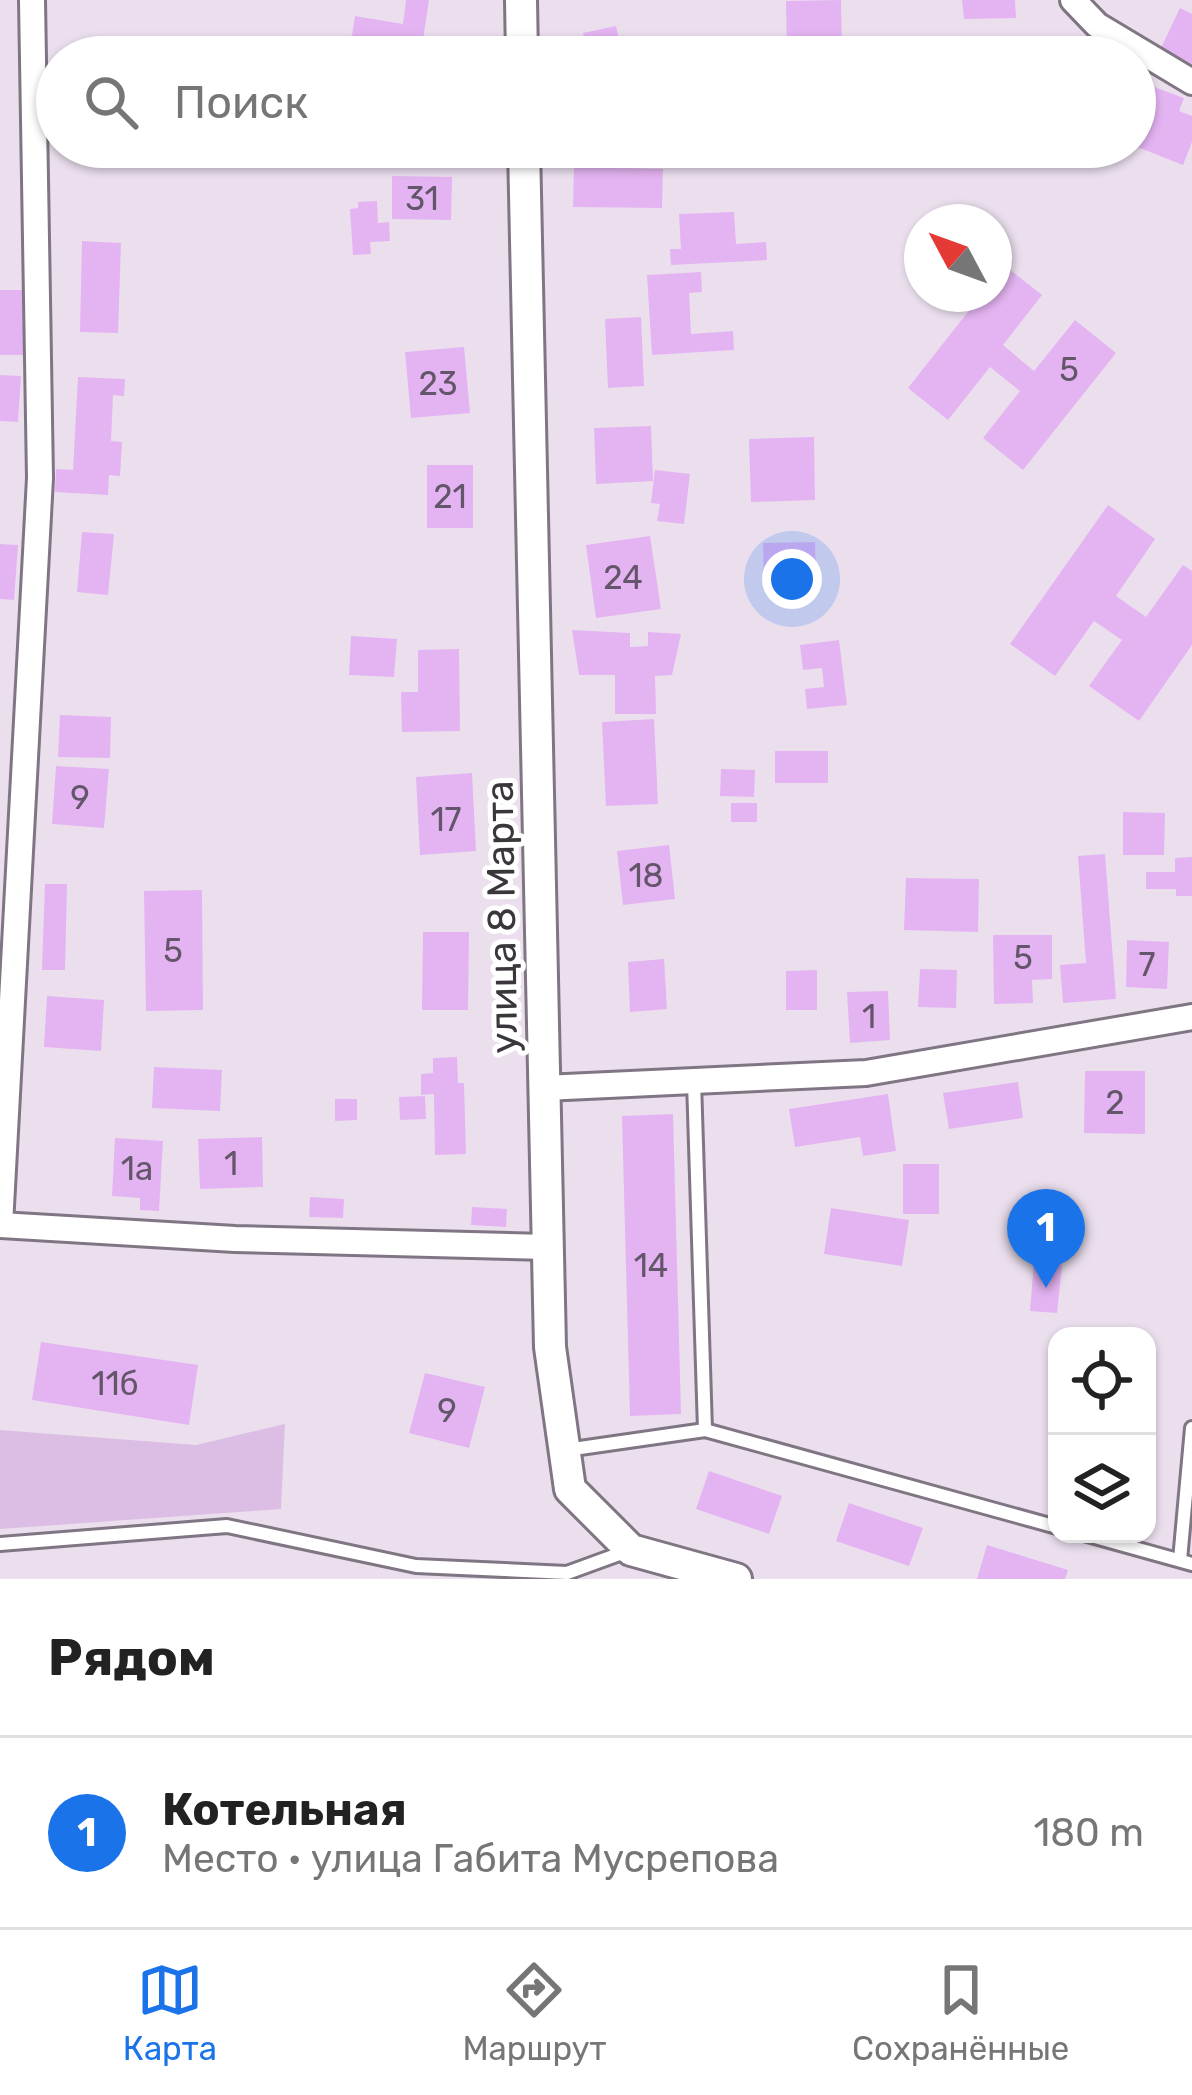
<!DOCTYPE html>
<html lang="ru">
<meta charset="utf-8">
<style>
body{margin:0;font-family:Rubik,sans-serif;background:#f6f6f6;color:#222}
.controls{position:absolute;right:36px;bottom:36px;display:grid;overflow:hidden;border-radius:24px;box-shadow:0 3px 9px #0004}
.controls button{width:108px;height:108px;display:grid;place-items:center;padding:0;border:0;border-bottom:3px solid #e0e0e0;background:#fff;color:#222;font:60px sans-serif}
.compass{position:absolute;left:904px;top:204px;width:108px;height:108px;border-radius:50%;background:#fff;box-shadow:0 3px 9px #0004;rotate:311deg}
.you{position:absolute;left:792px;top:579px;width:42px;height:42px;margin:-30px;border:9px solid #fff;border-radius:50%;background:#1a73e8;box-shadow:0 0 0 18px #1a73e833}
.badge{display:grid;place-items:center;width:78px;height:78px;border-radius:50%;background:#1a73e8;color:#fff;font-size:39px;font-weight:700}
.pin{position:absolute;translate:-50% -99px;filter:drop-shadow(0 3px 6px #0008)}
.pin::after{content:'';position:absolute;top:63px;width:42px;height:36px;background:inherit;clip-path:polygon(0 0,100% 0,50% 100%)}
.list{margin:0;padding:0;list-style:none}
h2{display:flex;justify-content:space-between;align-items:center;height:156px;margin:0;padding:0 48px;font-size:51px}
h2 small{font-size:39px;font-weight:400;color:#767676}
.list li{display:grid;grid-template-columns:78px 1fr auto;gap:36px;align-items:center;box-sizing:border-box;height:192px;padding:0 48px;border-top:3px solid #e0e0e0}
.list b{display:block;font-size:45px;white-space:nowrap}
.list p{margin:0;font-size:39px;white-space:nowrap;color:#767676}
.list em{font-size:39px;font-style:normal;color:#767676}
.icon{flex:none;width:66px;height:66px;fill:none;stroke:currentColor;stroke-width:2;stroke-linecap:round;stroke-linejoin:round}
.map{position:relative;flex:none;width:1192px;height:1579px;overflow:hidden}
.search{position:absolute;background:#fff;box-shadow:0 3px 9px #0004;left:36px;right:36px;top:36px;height:132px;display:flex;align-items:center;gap:30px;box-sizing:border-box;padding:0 42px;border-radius:66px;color:#767676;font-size:45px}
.sheet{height:348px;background:#fff}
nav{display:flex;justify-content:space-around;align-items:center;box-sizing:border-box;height:168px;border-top:3px solid #e0e0e0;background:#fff;font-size:33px;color:#767676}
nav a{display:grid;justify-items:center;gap:6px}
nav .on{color:#1a73e8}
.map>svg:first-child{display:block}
.green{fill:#dcbee5}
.building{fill:#e4b4f2}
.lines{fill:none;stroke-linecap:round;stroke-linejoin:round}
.service-casing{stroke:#807583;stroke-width:18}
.minor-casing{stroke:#807583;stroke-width:30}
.tertiary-casing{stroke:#807583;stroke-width:36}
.service{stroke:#fff;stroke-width:12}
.minor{stroke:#fff;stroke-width:24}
.tertiary{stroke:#fff;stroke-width:30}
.labels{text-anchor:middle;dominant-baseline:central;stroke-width:10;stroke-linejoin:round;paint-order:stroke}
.number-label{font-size:33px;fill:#64566a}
.street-label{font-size:39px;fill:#3a363c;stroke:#fff}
</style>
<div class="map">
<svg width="1192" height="1579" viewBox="0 0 1192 1579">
<rect width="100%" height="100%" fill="#ebdfee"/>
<polygon class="green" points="285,1424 281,1509 0,1529 0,1430 196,1445"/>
<g class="building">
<polygon points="406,0 429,0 421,53 351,42 355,16 403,24"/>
<polygon points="841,0 842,55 787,56 786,1"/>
<polygon points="962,0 1015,0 1016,18 964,19"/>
<polygon points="1180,8 1192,14 1192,64 1161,48"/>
<polygon points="616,26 623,57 588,57 583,33"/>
<polygon points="1146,84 1184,98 1179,111 1192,116 1192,142 1183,165 1135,146 1135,115"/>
<polygon points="574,167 663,169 662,208 573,207"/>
<polygon points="392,176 452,177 451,220 392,219"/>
<polygon points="377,201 378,223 389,222 390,241 370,242 371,254 353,255 350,209 358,208 358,202"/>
<polygon points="734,212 736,244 766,242 767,260 671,265 670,249 681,249 679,214"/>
<polygon points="82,241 121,243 118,333 80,332"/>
<polygon points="1004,265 1042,295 1003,345 1034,371 1075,320 1116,353 1023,470 983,438 1020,391 990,367 948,420 908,388 982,294 994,294 994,278"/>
<polygon points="701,272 702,292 689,293 691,334 733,331 734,350 652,355 647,275"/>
<rect x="0" y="290" width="23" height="65"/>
<polygon points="641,317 644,386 608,388 605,319"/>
<polygon points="464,347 470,413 411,418 405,352"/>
<polygon points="0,375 21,376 18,422 0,421"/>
<polygon points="78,377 125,379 124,396 113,395 111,441 122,442 120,476 109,475 108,495 55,492 56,469 73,470"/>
<polygon points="651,426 653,481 596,484 594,428"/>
<polygon points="814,437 815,500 751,502 749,439"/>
<rect x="427" y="465" width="46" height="63"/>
<polygon points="655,470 690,474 684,524 657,521 660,504 651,503"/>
<polygon points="1108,505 1155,539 1116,596 1146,617 1183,565 1192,571 1192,645 1139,721 1089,686 1122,640 1094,621 1055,676 1010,644"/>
<polygon points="82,532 114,534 108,595 77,592"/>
<polygon points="650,536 661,609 596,618 586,545"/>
<polygon points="815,542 816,586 764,587 763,543"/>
<polygon points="0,544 18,545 14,600 0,599"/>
<polygon points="572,630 630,633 630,647 648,646 648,632 681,634 672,675 655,676 656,714 615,714 615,675 579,675"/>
<polygon points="351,636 397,639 394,677 349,675"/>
<polygon points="839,640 847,705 807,709 805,689 824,687 822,668 803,670 800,645"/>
<polygon points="459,649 460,731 402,732 401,692 418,692 418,650"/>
<polygon points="60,715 111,717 110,758 58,757"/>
<polygon points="654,719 658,804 606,806 602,722"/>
<rect x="775" y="751" width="53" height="32"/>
<polygon points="56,766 109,769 104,828 52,824"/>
<polygon points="721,769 755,770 754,797 720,796"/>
<polygon points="472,773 476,851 420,855 416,777"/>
<rect x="731" y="803" width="26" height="19"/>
<polygon points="1123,812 1165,813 1164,855 1123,855"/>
<polygon points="669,845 675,899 623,905 617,851"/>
<polygon points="1105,854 1116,999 1063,1003 1060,965 1086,963 1078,856"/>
<polygon points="1192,857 1192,896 1176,896 1176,889 1146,889 1146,872 1175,872 1175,858"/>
<polygon points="906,878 979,879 978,932 904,930"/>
<polygon points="45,884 67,884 65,970 42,970"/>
<polygon points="202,890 203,1010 146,1011 144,891"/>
<polygon points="423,932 469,932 468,1010 422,1010"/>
<polygon points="993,935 1052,935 1052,979 1032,980 1033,1003 994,1004"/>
<polygon points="1127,940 1169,942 1167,989 1126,987"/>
<polygon points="664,959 667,1009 630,1012 628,962"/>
<polygon points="920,969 957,970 956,1008 918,1007"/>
<polygon points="817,970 817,1010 786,1010 786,971"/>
<polygon points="888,991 890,1040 850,1043 847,992"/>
<polygon points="47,996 104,1000 101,1051 44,1047"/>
<polygon points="457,1057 458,1083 464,1083 466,1154 435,1155 434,1094 421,1095 421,1074 433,1073 433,1058"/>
<polygon points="154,1067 222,1070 220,1111 152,1108"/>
<polygon points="1085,1071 1145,1071 1145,1134 1084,1133"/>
<polygon points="1018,1082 1023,1118 949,1129 943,1093"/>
<polygon points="888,1094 896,1151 863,1156 860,1137 795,1147 789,1109"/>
<polygon points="425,1096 426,1119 400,1120 399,1097"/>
<polygon points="335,1099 357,1099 357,1120 335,1121"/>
<polygon points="673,1114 681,1414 630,1416 622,1116"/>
<polygon points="262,1137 263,1187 200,1189 198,1139"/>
<polygon points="115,1138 163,1141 159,1211 140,1210 140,1198 112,1196"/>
<rect x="903" y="1164" width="36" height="50"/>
<polygon points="310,1197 344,1199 343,1218 309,1217"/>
<polygon points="472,1207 507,1209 506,1227 471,1225"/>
<polygon points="831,1208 909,1220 902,1266 824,1254"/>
<polygon points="1034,1262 1062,1265 1057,1313 1030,1311"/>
<polygon points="41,1342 198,1365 189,1425 32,1400"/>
<polygon points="425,1373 485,1387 469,1448 409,1433"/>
<polygon points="709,1471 782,1496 769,1534 696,1509"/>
<polygon points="849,1503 923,1528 909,1566 836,1541"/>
<polygon points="987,1545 1068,1570 1065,1579 977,1579"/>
</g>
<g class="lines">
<defs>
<g id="service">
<polyline points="694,1081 705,1430"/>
<polyline points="566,1450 705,1430 1057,1527"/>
<polyline points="1084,1534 1192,1564"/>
<polyline points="0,1544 227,1526 416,1566 567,1573 630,1550"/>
<polyline points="1180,1560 1192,1428"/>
</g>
<g id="minor">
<polyline points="32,0 40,478 0,1225 235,1239 548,1247"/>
<polyline points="1073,0 1097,25 1192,82"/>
<polyline points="544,1088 866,1073 1192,1017"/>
</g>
<g id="tertiary">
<polyline points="521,0 522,57"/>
<polyline points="524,147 550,1347 570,1489 631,1550 736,1579"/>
</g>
</defs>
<use href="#service" class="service-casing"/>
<use href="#minor" class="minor-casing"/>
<use href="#tertiary" class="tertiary-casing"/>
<use href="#service" class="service"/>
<use href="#minor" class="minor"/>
<use href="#tertiary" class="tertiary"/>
</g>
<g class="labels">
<g class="number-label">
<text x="422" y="198">31</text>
<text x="1069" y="369">5</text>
<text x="438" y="383">23</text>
<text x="450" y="496">21</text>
<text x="623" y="577">24</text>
<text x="80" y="797">9</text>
<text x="446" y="819">17</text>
<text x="646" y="875">18</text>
<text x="173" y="950">5</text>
<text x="1023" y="957">5</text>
<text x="1147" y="964">7</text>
<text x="869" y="1016">1</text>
<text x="1115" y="1102">2</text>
<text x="231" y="1163">1</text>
<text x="137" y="1168">1а</text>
<text x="651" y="1265">14</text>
<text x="115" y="1383">11б</text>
<text x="447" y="1410">9</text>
</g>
<g class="street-label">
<text transform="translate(502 917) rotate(-91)">улица 8 Марта</text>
</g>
</g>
</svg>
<div class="controls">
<button><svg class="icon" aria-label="locate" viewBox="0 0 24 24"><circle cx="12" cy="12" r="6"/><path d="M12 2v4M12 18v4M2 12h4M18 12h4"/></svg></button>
<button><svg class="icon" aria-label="layers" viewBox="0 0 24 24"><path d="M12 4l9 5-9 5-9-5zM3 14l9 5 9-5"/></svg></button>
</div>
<svg class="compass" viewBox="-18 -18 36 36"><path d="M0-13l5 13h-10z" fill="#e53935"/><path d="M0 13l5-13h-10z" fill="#767676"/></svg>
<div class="you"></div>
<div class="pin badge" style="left:1046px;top:1288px">1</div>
<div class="search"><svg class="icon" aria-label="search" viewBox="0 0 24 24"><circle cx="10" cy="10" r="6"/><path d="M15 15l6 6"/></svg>Поиск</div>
</div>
<section class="sheet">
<h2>Рядом<small></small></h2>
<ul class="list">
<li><span class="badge">1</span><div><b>Котельная</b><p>Место · улица Габита Мусрепова</p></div><em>180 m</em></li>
</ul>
</section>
<nav>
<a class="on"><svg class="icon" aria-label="map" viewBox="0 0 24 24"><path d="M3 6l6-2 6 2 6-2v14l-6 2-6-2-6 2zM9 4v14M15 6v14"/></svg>Карта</a>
<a><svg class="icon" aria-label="directions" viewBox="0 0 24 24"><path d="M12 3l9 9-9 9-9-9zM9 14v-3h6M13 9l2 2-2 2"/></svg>Маршрут</a>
<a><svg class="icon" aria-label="saved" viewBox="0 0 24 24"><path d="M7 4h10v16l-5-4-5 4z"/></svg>Сохранённые</a>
</nav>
